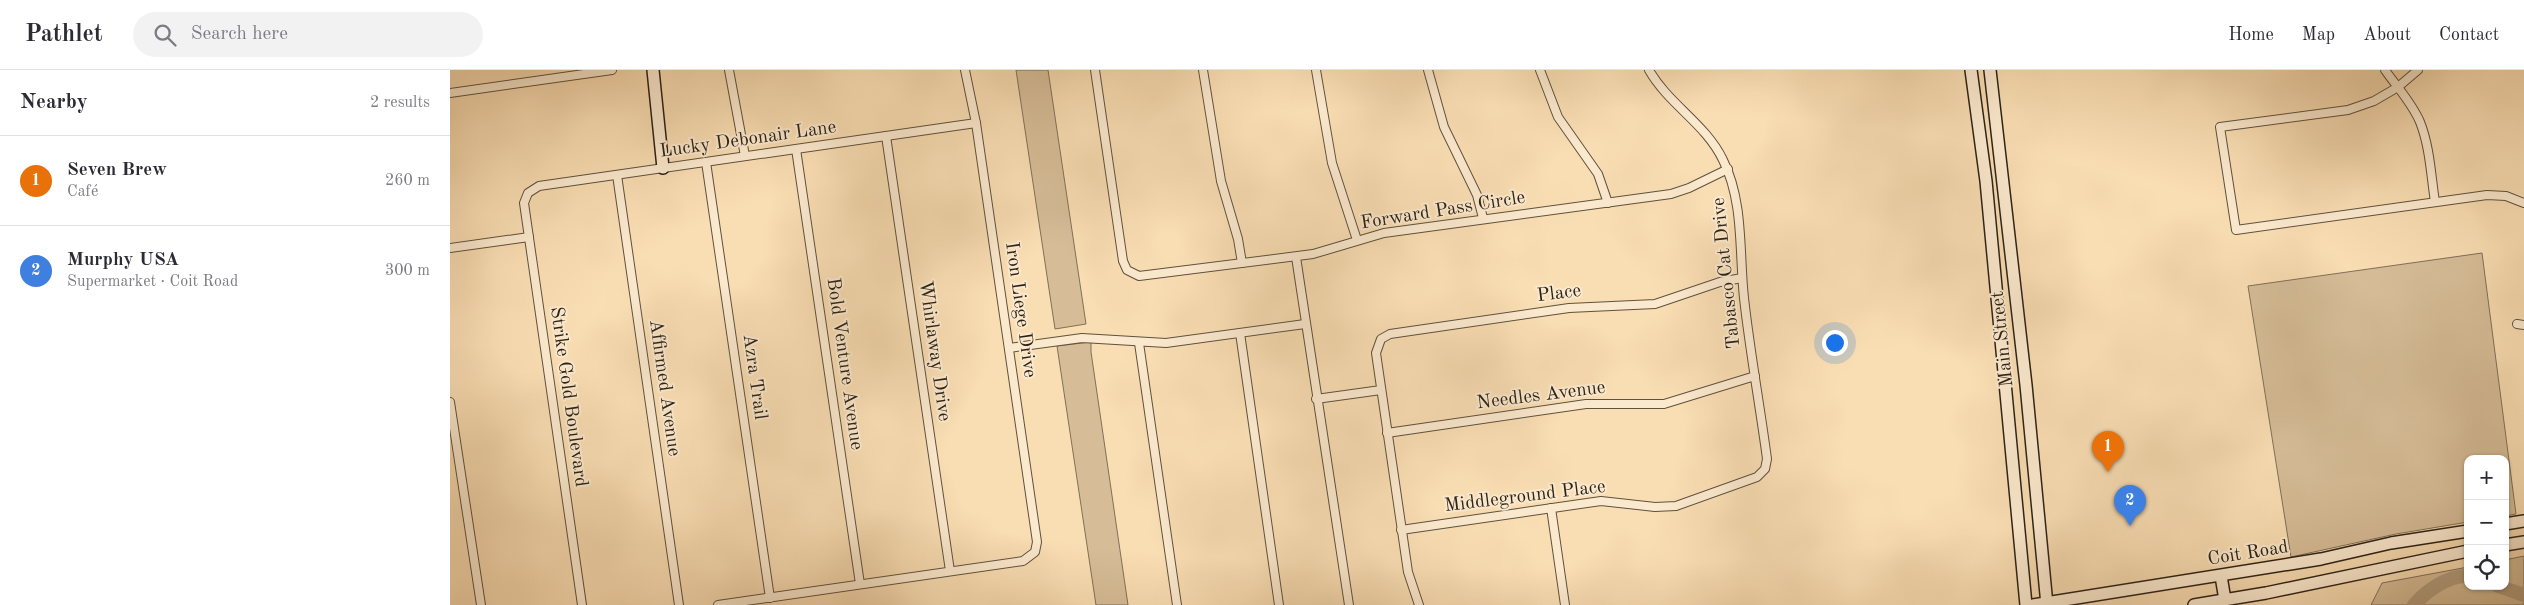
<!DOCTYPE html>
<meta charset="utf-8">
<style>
body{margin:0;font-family:"Old Standard TT",serif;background:#f2f2f3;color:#2b2b33}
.controls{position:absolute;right:15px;bottom:15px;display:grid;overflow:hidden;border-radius:10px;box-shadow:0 1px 4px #0004}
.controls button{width:45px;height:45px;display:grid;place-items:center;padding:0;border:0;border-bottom:1px solid #e1e1e2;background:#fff;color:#2b2b33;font:25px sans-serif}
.you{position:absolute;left:1384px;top:272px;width:18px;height:18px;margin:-12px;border:4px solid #fff;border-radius:50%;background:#1a73e8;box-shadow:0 0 0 8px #1a73e833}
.badge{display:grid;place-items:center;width:32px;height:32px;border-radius:50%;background:#ea580c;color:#fff;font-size:16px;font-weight:700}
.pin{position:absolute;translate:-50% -41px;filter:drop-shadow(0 1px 2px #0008)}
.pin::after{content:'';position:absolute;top:26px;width:18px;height:15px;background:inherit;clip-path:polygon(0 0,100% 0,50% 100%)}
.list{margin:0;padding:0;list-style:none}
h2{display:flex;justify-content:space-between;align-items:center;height:65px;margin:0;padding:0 20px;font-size:21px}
h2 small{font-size:16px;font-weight:400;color:#7c7c81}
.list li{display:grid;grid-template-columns:32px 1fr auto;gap:15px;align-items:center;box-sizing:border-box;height:90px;padding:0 20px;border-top:1px solid #e1e1e2}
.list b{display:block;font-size:19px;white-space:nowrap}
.list p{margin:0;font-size:16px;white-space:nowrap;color:#7c7c81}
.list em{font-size:16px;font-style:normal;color:#7c7c81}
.icon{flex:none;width:28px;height:28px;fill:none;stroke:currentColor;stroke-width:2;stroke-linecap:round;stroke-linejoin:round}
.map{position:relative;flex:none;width:2074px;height:535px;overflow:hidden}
header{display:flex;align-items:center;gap:30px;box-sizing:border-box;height:70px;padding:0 25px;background:#fff;border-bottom:1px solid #e1e1e2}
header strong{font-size:24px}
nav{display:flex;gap:28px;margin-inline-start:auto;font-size:18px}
.search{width:350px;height:45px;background:#f2f2f3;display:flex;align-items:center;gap:12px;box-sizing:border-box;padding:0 18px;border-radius:28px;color:#7c7c81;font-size:19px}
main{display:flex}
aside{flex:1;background:#fff}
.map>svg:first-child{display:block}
.green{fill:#d6bd98;stroke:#817058}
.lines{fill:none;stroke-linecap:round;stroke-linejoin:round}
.river{stroke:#b39d7e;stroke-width:14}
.street-casing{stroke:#5f513e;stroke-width:10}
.secondary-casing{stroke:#2c2217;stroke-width:14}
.street{stroke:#fbe9ce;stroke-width:8}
.secondary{stroke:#fbe9ce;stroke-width:11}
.labels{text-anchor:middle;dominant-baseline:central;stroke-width:4;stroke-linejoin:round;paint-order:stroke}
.street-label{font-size:19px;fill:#2c2217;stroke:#fbe9ce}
</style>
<header>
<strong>Pathlet</strong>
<div class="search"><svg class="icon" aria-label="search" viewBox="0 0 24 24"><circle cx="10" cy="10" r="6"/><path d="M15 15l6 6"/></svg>Search here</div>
<nav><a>Home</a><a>Map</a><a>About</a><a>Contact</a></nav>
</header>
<main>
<aside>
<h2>Nearby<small>2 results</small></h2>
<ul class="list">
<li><span class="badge" style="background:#e8710a">1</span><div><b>Seven Brew</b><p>Café</p></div><em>260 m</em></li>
<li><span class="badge" style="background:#3f7fe0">2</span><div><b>Murphy USA</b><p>Supermarket · Coit Road</p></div><em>300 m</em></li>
</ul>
</aside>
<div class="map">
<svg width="2074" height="535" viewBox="0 0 2074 535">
<rect width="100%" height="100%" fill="#f9ddb3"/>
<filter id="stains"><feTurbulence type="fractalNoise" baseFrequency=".004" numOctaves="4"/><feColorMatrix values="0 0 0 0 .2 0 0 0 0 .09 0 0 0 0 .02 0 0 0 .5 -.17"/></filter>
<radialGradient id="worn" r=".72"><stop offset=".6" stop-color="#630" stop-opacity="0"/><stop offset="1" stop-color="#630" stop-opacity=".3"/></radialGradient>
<g class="green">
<polygon points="566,0 598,0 636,254 605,259"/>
<polygon points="2032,183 2066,444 2055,446 2055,389 2018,389 2018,452 1946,464 1841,487 1798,216"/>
<polygon points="641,272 641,282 678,535 646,535 607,276"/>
<polygon points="2074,486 2074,535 1921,535 1932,513 2018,497 2018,516 2055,516 2055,490"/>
</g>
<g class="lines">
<g class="river">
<polyline points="2048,516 2074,525"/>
<path d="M1964 535C1976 521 1998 505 2018 506"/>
</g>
<defs>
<g id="street">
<polyline points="279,0 295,86"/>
<polyline points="645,0 673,191 677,200 689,206 863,184 934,163 1221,124 1239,118 1278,99"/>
<polyline points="753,0 771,111 788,169 792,193"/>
<polyline points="866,0 882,93 907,170"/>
<polyline points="978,0 994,57 1027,125 1033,148"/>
<polyline points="1090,0 1108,47 1148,104 1158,133"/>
<path d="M1935 0C1947 17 1962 33 1970 52 1980 77 1981 106 1985 132"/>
<polyline points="1968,0 1948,17 1924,31 1898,40 1770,57 1786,160 2037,125 2056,126 2074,133"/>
<polyline points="0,23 162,0"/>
<polyline points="436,66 500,501"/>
<polyline points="346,79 410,514"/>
<polyline points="256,92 320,528"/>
<polyline points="167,105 229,535"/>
<polyline points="0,178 79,167"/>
<polyline points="846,187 899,535"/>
<polyline points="2067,254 2074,255"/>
<polyline points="790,263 829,535"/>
<polyline points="689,273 727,535"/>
<polyline points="559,278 632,268 716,273 855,254"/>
<polyline points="866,329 931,320"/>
<polyline points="0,332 31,535"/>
<polyline points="937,363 1136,334 1214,334 1305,306"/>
<polyline points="1101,438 1115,535"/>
<path d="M951 460 1151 431 1205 437 1226 436 1307 407 1315 399 1317 389C1310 336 1300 282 1294 228 1289 182 1294 132 1273 90 1256 54 1219 35 1199 0"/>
<polyline points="132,535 74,133 78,123 89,116 526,53"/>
<polyline points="268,535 573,491 585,482 587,472 526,53 515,0"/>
<polyline points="969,535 958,502 926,283 931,269 940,264 1119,238 1205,234 1270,212 1292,208"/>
</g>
<g id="secondary">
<polyline points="203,0 213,98"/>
<polyline points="1521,0 1536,111 1576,535"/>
<polyline points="1540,0 1576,315 1597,535"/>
<polyline points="2055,454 2074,451"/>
<polyline points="2055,475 2074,472"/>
<polyline points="1771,506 1775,530"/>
<polyline points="1583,535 1871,489 1941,473 2018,461"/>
<polyline points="1744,535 1816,523 2018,481"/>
</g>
</defs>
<use href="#street" class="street-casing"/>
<use href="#secondary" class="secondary-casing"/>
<use href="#street" class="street"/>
<use href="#secondary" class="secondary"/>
</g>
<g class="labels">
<g class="street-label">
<text transform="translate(298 70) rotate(-8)">Lucky Debonair Lane</text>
<text transform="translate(993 141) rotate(-9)">Forward Pass Circle</text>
<text transform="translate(1277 203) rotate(-96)">Tabasco Cat Drive</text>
<text transform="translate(1109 224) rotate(-7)">Place</text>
<text transform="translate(570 240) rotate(82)">Iron Liege Drive</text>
<text transform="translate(1553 269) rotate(-96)">Main Street</text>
<text transform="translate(484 281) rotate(82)">Whirlaway Drive</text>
<text transform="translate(394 294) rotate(82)">Bold Venture Avenue</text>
<text transform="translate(304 307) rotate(82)">Azra Trail</text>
<text transform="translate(214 318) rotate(82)">Affirmed Avenue</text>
<text transform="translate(1091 326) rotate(-7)">Needles Avenue</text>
<text transform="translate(118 327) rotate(82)">Strike Gold Boulevard</text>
<text transform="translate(1075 427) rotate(-7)">Middleground Place</text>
<text transform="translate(1798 484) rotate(-9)">Coit Road</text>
</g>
</g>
<rect width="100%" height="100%" filter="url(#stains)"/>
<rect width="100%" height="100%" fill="url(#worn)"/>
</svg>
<div class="controls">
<button>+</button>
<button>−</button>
<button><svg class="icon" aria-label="locate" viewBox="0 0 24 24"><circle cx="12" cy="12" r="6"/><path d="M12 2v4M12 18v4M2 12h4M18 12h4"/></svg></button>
</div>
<div class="you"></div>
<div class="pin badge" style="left:1658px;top:402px;background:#e8710a">1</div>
<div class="pin badge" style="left:1680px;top:456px;background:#3f7fe0">2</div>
</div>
</main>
